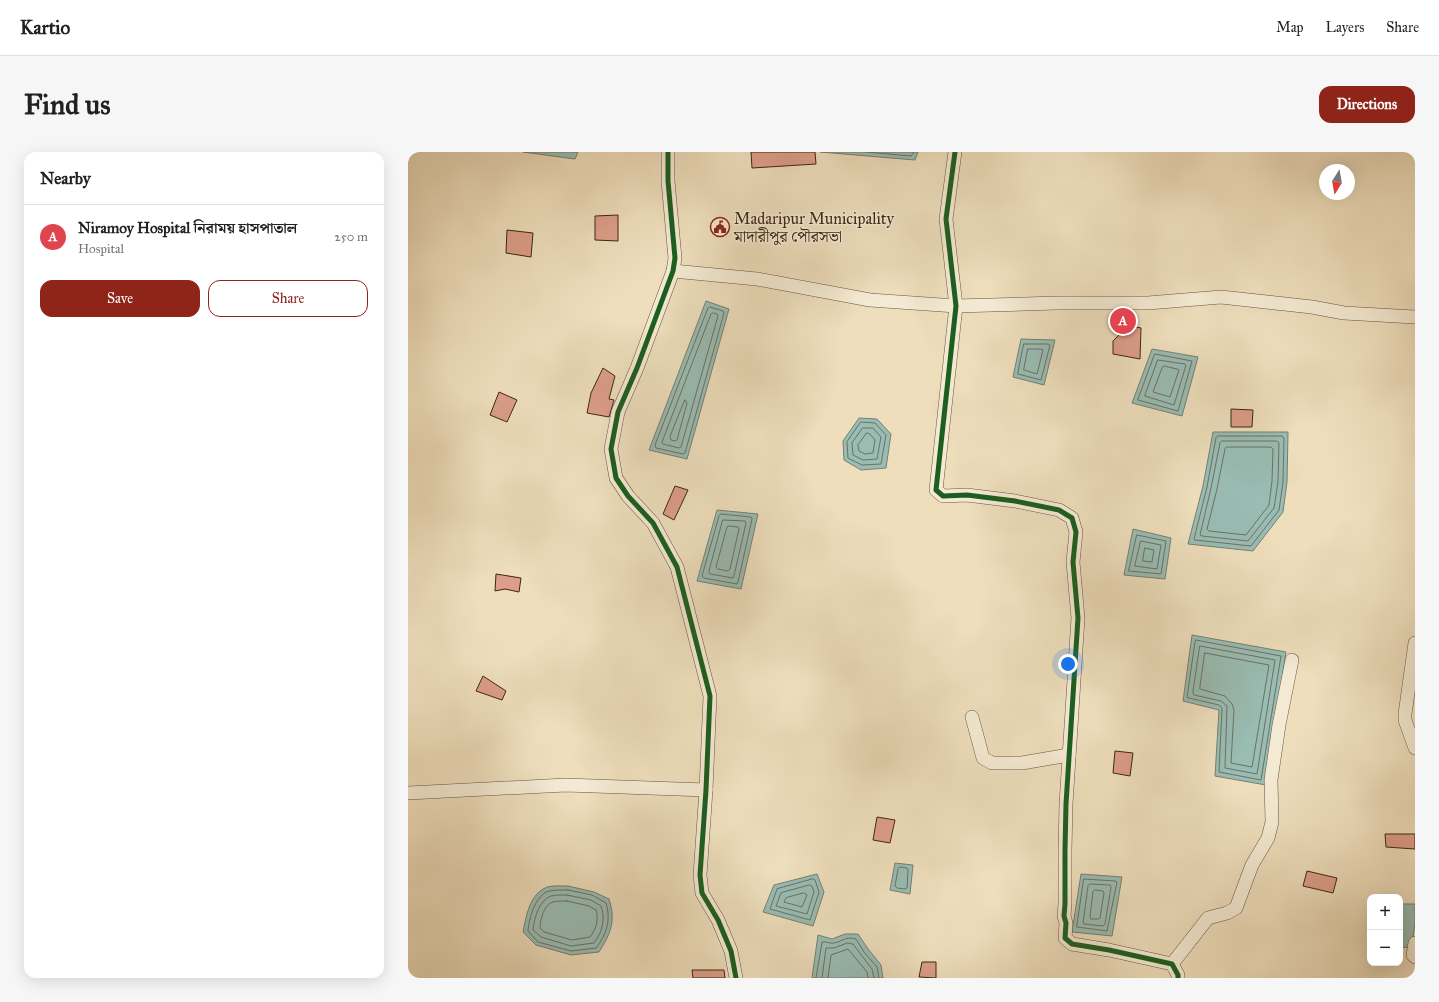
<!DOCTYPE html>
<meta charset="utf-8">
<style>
body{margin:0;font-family:"IM FELL Great Primer","Noto Serif Bengali",serif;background:#f6f6f6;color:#202124}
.controls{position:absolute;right:12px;bottom:12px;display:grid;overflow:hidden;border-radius:8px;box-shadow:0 4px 16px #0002}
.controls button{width:36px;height:36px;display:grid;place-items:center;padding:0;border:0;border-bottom:1px solid #e0e0e0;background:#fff;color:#202124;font:20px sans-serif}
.compass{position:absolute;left:911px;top:12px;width:36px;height:36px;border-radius:50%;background:#fff;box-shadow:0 4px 16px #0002;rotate:191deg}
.you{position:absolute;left:660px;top:512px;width:14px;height:14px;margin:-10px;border:3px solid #fff;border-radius:50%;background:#1a73e8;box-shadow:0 0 0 6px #1a73e833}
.badge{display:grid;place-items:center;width:26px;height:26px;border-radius:50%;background:#8f2418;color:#fff;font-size:13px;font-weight:700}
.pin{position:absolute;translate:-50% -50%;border:2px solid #fff;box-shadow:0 1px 4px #0006}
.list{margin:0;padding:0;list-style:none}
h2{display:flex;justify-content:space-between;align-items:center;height:52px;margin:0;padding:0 16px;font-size:17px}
h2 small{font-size:13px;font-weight:400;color:#757577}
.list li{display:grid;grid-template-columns:26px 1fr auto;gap:12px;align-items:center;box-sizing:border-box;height:64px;padding:0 16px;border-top:1px solid #e0e0e0}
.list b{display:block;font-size:15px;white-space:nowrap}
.list p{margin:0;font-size:13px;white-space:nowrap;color:#757577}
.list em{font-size:13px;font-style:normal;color:#757577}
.actions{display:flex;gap:8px;padding:12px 16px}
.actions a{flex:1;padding:9px 0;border:1px solid #8f2418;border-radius:12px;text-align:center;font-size:14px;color:#8f2418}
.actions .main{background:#8f2418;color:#fff}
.map{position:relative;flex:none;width:1007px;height:826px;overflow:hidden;border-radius:12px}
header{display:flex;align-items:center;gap:24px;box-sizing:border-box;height:56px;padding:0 20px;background:#fff;border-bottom:1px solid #e0e0e0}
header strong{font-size:19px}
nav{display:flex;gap:22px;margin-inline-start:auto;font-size:14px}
.intro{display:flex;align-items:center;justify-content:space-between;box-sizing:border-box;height:96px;padding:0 24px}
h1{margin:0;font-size:28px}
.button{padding:10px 18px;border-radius:12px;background:#8f2418;color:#fff;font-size:14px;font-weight:700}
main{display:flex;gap:24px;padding:0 24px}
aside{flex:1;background:#fff;border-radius:12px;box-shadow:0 4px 16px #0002}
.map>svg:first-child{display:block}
.water{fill:#99bcb3;stroke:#748074}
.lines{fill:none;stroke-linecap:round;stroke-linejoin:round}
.shore{stroke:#6b7164;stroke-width:1}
.building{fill:#dc9e88;stroke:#3d2616}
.minor-casing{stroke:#695440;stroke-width:14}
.minor{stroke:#f4ead3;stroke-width:13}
.cycleway-casing{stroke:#f4ead3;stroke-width:8}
.cycleway{stroke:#1b5e20;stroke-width:5}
.labels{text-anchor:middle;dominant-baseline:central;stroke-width:3;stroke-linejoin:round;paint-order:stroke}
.poi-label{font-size:16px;fill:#3d2616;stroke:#f4ead3;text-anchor:start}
</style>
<header>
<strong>Kartio</strong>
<nav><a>Map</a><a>Layers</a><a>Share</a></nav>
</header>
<div class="intro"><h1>Find us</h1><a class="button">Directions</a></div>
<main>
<aside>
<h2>Nearby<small></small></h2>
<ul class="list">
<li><span class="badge" style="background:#e0444e">A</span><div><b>Niramoy Hospital নিরাময় হাসপাতাল</b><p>Hospital</p></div><em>250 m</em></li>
</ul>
<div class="actions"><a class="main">Save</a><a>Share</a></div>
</aside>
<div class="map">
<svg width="1007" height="826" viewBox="0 0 1007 826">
<rect width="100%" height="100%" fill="#eedebc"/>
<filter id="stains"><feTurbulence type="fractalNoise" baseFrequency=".005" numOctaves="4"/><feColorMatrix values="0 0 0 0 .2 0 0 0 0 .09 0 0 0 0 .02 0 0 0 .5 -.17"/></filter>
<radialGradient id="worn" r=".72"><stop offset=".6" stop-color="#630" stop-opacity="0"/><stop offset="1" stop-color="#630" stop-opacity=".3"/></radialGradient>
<g class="water">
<polygon points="115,0 170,0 167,7"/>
<polygon points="412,0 510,0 507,8"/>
<polygon points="298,149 321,157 279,307 241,298"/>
<polygon points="613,187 647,188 636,233 605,225"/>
<polygon points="744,197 790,205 774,264 724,251"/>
<polygon points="451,266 469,267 483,282 478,316 453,318 436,308 435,289"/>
<polygon points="805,280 880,280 879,330 875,360 845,399 780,392 795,334"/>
<polygon points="309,358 350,362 333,437 289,429"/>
<polygon points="725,377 763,386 757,427 716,423"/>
<polygon points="784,483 878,500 858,633 807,624 811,558 775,549"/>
<polygon points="487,711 505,713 502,742 482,738"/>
<polygon points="409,722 416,740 405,774 355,760 366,733"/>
<polygon points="673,722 714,725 704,784 664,780"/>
<path d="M160 734 186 740 201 747C208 769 203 781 191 800L163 803 128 793 115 780C118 765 121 744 137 736 143 733 153 734 160 734Z"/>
<polygon points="992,752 1007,752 1007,772 1003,796 992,795"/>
<polygon points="437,782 450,782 460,797 473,813 475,826 404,826 410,783 424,787"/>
</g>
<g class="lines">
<g class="shore">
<polyline points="458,0 503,4 506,0"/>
<polygon points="302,155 315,159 316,161 277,301 275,302 248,296 247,293 300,156"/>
<polygon points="305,161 309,162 310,164 273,295 271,296 255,292 254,290 303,162"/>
<polygon points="616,192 640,192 642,193 633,228 610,222"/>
<polygon points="620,197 633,197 635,198 629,222 616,218"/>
<polygon points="747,202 784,209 770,259 730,248"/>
<polygon points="750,208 777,212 778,213 766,253 737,244"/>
<polygon points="756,214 769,217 771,218 762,245 745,240 754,216"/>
<polygon points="277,248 279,251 269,288 267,289 263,288 262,285"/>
<polygon points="453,270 467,271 478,283 473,312 454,313 440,306 439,290"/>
<polygon points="455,276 465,276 473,285 469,307 455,308 445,303 444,291"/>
<polygon points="459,281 462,282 467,288 465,301 457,302 451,299 450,293"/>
<polygon points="810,284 874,284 876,286 875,330 871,358 843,394 787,388 786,387 799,335 808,286"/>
<polygon points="814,289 869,289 871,291 870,330 866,356 840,389 794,384 792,383 803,336 812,291"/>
<polygon points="819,295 863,295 865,297 864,329 861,353 838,383 801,379 799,377 809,337 817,297"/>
<polygon points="313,362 343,365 344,367 330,430 329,432 296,426 294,424 311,364"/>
<polygon points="315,368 337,369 338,371 326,424 325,426 302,422 301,420"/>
<polygon points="321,374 330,375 331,377 322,417 320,419 310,417 308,415 319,375"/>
<polygon points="729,383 758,389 753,422 721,419"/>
<polygon points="733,389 753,393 749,417 727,414"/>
<polygon points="737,396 746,398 744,410 735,409"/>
<polygon points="788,488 873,504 853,628 811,620 814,556 811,553 781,546 779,545 787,490"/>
<polygon points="792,494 867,508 849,622 817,616 819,554 813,549 786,543 785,541"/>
<polygon points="797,501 861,513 844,615 823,611 826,558 824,552 817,544 792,537"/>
<polygon points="492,715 499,716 500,718 499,736 497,737 489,736 487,734 490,717"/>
<polygon points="405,727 407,728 411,740 402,768 362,757 369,737"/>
<polygon points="676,727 707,729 709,730 699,779 669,775"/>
<polygon points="682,732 702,733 703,735 697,772 695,774 676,772 675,771 680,734"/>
<polygon points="402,733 404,734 406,740 399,762 368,754 373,741"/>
<path d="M160 738 184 743 198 751C203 767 199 782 188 796L163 799 130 790 120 779C121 767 127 743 141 739 146 738 154 738 160 738Z"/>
<polygon points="687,738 695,739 696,741 692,766 690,767 683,767 682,765 685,740"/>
<polygon points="396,741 399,743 394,755 376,750 378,746"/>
<path d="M159 743 183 748 193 754C198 767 194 781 186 791L163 794 133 785 125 778C126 767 131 748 143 744 147 743 154 743 159 743Z"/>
<path d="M159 749 181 754 188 758C191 767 188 778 182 785L164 788 136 780 132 776C132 768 136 752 145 750 149 749 155 749 159 749Z"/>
<path d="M408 826 414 790C418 789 422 792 426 791 436 789 437 784 448 787L456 800 469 815 471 826"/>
<polyline points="414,826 418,796 426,796 439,791 445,792 464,817 466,826"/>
<polyline points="420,826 423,803 440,797 459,820 460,826"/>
</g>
</g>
<g class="building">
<polygon points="343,0 407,0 408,12 344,16"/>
<polygon points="210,63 210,89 187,88 187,64"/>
<polygon points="99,78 125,81 123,105 98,101"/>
<polygon points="723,174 733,176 732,207 705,202 705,189 713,181 719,181"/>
<polygon points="195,216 207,224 201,247 206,248 201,265 179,261 183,241"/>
<polygon points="91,240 109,248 99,270 82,263"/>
<polygon points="823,257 845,258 844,275 823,275"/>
<polygon points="267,334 280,338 266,368 255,362"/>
<polygon points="88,422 113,426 111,440 97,437 87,439"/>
<polygon points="75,524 98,539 94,548 68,539"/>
<polygon points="707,599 725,601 722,624 705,621"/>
<polygon points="469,665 487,668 482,691 465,688"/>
<polygon points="977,682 1007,682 1007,697 978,695"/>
<polygon points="899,719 929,726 925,741 895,734"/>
<polygon points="514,810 528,810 528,826 511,825"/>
<polygon points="284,818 316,818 317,826 285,826"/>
</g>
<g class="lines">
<defs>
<g id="minor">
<polyline points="260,0 260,29 267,106 265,119 229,216 210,260 203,297 208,326 220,344 245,371 269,415 302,544 298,638 292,723 294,741 310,768 323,799 328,826"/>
<polyline points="547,0 538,67 548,154 528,338 535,344 559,343 607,349 651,358 664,366 668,380 665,410 670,466 658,652 657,698 657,752 656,764 658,771 657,786 664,792 701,798 764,812 770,823 770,826"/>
<polyline points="265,119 349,127 462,148 548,154 649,151 740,151 813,145 904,155 936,161 1007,165"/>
<polyline points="1007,491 997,562 997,568 1007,596"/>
<polyline points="564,565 575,606 584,611 614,611 661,603"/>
<polyline points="0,641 158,633 298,638"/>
<polyline points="1007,791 1005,803 1007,805"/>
<polyline points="764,812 800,766 819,761 828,756 844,713 860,686 864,670 863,628 871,573 884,508"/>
</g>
</defs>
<use href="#minor" class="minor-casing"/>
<use href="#minor" class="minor"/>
<defs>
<g id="cycleway">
<polyline points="260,0 260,29 267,106 265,119 229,216 210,260 203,297 208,326 220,344 245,371 269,415 302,544 298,638 292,723 294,741 310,768 323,799 328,826"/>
<polyline points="547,0 538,67 548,154 528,338 535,344 559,343 607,349 651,358 664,366 668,380 665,410 670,466 658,652 657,698 657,752 656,764 658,771 657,786 664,792 701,798 764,812 770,823 770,826"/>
</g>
</defs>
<use href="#cycleway" class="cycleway-casing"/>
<use href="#cycleway" class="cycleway"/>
</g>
<defs>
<symbol id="civic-ring" viewBox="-11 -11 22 22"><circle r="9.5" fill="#f4ead3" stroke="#8f2418" stroke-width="1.5"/><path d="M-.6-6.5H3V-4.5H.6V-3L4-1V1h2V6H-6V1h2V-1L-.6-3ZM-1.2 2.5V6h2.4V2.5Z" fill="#8f2418"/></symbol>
</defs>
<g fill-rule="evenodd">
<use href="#civic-ring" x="301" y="64" width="22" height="22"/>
</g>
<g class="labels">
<g class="poi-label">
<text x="326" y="66">Madaripur Municipality<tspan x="326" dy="18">মাদারীপুর পৌরসভা</tspan></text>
</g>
</g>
<rect width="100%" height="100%" filter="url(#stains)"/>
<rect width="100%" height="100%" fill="url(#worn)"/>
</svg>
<div class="controls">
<button>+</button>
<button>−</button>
</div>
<svg class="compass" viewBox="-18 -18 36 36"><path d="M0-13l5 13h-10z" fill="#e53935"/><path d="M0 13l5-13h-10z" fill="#757577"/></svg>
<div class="you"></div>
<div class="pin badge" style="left:715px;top:169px;background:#e0444e">A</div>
</div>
</main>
